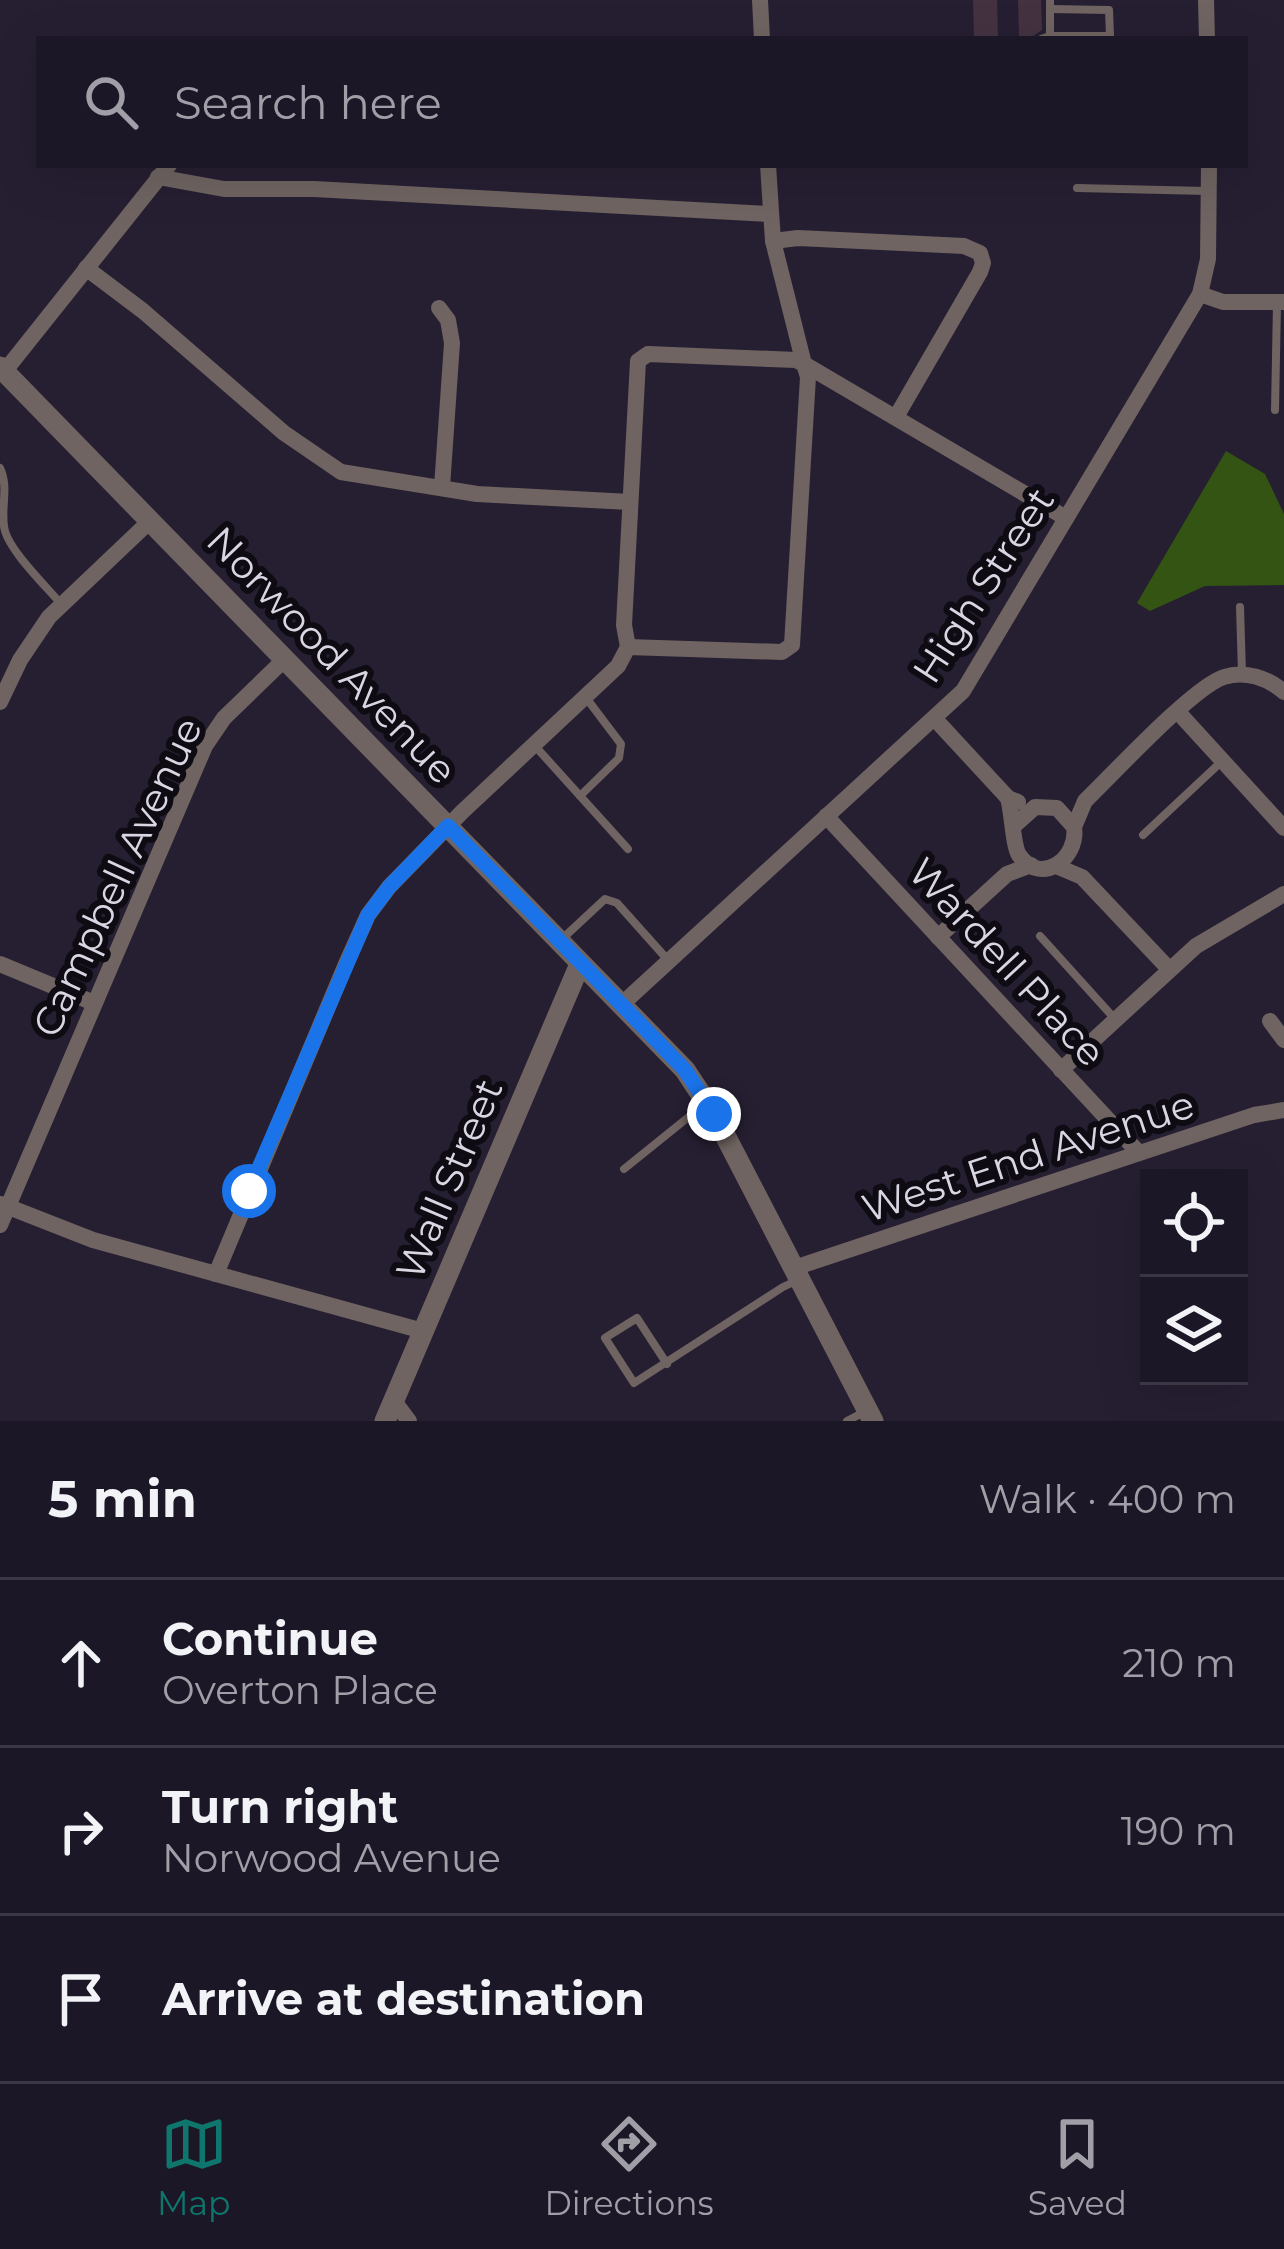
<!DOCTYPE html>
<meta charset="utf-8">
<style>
body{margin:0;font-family:Montserrat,sans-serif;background:#25202e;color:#f1f3f6}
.controls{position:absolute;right:36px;bottom:36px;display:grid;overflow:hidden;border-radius:0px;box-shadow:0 12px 48px #0002}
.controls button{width:108px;height:108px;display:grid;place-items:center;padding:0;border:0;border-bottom:3px solid #3a3643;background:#1c1726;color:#f1f3f6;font:60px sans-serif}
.stop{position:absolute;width:36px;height:36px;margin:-27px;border:9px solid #1a73e8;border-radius:50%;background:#fff}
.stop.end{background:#1a73e8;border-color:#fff;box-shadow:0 3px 12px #0008}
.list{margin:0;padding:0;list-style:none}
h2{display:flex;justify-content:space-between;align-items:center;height:156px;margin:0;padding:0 48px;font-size:51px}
h2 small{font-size:39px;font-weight:400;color:#a09fa7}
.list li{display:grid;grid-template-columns:78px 1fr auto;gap:36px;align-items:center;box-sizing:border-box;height:168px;padding:0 48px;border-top:3px solid #3a3643}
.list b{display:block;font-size:45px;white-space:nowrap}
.list p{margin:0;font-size:39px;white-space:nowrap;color:#a09fa7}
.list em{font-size:39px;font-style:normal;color:#a09fa7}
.icon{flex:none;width:66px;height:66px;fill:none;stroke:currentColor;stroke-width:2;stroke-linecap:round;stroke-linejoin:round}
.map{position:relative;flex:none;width:1284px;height:1421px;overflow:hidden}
.search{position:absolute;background:#1c1726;box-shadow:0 12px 48px #0002;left:36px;right:36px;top:36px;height:132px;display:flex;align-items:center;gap:30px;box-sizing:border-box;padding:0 42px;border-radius:0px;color:#a09fa7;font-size:45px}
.sheet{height:660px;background:#1c1726}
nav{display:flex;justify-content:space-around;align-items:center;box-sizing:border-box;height:168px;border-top:3px solid #3a3643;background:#1c1726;font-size:33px;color:#a09fa7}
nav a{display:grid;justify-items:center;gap:6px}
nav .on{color:#0f766e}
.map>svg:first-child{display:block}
.green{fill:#335413}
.building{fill:#443241}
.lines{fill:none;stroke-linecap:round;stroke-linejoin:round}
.service{stroke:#6f6461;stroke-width:8}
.minor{stroke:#6f6461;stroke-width:16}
.tertiary{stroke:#6f6461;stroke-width:21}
.route{stroke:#1a73e8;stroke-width:15}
.labels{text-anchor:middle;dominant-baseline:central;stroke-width:12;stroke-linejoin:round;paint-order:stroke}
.street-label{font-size:39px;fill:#d9d5e2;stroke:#0e0b13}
</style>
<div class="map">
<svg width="1284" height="1421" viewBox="0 0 1284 1421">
<rect width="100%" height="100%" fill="#261f32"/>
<polygon class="green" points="1226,451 1265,474 1284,514 1284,585 1205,586 1150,611 1137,603"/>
<g class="building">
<polygon points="973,0 997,0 998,39 974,39"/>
<polygon points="1018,0 1041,0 1042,30 1033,36 1019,37"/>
</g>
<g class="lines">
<g class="service">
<polyline points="1050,9 1109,10 1110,36 1050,36"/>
<polyline points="1041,39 1050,36 1050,0"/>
<polyline points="1077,188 1207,191"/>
<polyline points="1275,410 1277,303"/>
<path d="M0 468C9 488 1 504 4 526 6 548 46 586 62 605"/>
<polyline points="1240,607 1242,673"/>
<polyline points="535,746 628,849"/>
<polyline points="580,796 619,758 621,744 587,699"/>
<polyline points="1143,835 1221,762"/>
<polyline points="1040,936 1114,1018"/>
<polyline points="562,939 605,899 617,903 667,959"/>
<polyline points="624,1169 706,1103"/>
<polyline points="667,1364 637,1318 605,1338 634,1383 783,1287 798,1280"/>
<polyline points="847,1421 866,1411"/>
</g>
<g class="minor">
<polyline points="760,0 762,39"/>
<polyline points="1206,0 1207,39"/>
<polyline points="768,165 773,241 804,364 1066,518"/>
<polyline points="158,177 224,189 314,189 769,214"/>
<polyline points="773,241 798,238 964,246 980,253 983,263 980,272 896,417"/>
<polyline points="86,268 143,311 284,433 341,472 477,494 630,502"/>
<polyline points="1200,294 1223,302 1284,302"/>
<polyline points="439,308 448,320 452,343 442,487"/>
<polyline points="4,372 169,165"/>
<polyline points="0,702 20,660 49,617 150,521"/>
<polyline points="1178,712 1284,828"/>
<polyline points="934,718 1008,798 1018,802"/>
<path d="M1008 798C1012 812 1013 846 1019 855 1041 887 1079 858 1074 827L1057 808 1035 807 1016 824"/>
<polyline points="826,816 1139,1153"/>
<path d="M1074 827 1085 801C1113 774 1193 687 1224 677 1245 670 1268 678 1284 692"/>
<polyline points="1056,866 1082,877 1169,969"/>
<polyline points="938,937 1007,874 1031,865"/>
<polyline points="0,964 94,1003"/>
<polyline points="621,1005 963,691 1200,294 1208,259 1209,165"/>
<polyline points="1270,1021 1284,1040"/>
<polyline points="1061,1070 1196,946 1284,894"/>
<polyline points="1,1204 93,1240 423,1331"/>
<polyline points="0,1225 205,746 224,718 285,659"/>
<polyline points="794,1268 1254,1115 1284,1110"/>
<polyline points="216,1274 346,964 368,915 389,887 462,812 618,666 628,647 782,652 792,645 808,377 804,364 796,360 648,354 638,361 624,625 628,647"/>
<polyline points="394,1401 409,1421"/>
</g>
<g class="tertiary">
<polyline points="0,367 685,1070 714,1114 873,1421"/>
<polyline points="385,1421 580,964"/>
</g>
</g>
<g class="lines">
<polyline class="route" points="249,1191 368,915 389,887 448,826 685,1070 714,1114"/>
</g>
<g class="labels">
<g class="street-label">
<text transform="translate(983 585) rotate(-57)">High Street</text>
<text transform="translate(332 655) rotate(46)">Norwood Avenue</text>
<text transform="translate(117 877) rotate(-65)">Campbell Avenue</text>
<text transform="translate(1007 962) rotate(47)">Wardell Place</text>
<text transform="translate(1028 1156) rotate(-18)">West End Avenue</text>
<text transform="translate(449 1179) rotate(-67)">Wall Street</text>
</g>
</g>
</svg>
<div class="controls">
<button><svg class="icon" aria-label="locate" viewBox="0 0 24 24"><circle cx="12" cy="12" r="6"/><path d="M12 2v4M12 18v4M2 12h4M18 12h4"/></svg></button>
<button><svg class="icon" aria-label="layers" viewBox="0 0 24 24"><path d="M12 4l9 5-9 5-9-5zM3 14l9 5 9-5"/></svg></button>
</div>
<div class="stop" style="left:249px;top:1191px"></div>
<div class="stop end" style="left:714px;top:1114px"></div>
<div class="search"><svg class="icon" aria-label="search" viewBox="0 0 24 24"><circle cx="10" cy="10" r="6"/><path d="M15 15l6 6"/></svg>Search here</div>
</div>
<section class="sheet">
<h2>5 min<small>Walk · 400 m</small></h2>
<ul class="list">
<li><svg class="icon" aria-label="ahead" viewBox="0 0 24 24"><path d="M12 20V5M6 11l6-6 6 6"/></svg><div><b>Continue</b><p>Overton Place</p></div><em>210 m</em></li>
<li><svg class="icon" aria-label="right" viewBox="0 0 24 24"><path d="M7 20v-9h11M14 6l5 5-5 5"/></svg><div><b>Turn right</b><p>Norwood Avenue</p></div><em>190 m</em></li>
<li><svg class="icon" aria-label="arrive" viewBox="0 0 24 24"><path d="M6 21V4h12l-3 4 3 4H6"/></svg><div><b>Arrive at destination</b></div></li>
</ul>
</section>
<nav>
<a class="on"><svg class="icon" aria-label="map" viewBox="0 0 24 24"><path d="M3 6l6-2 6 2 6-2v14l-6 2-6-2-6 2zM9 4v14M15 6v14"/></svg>Map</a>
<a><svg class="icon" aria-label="directions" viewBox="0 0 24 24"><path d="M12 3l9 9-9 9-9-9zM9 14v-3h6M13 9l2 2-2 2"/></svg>Directions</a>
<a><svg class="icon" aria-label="saved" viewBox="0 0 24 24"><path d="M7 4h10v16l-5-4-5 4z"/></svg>Saved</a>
</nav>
